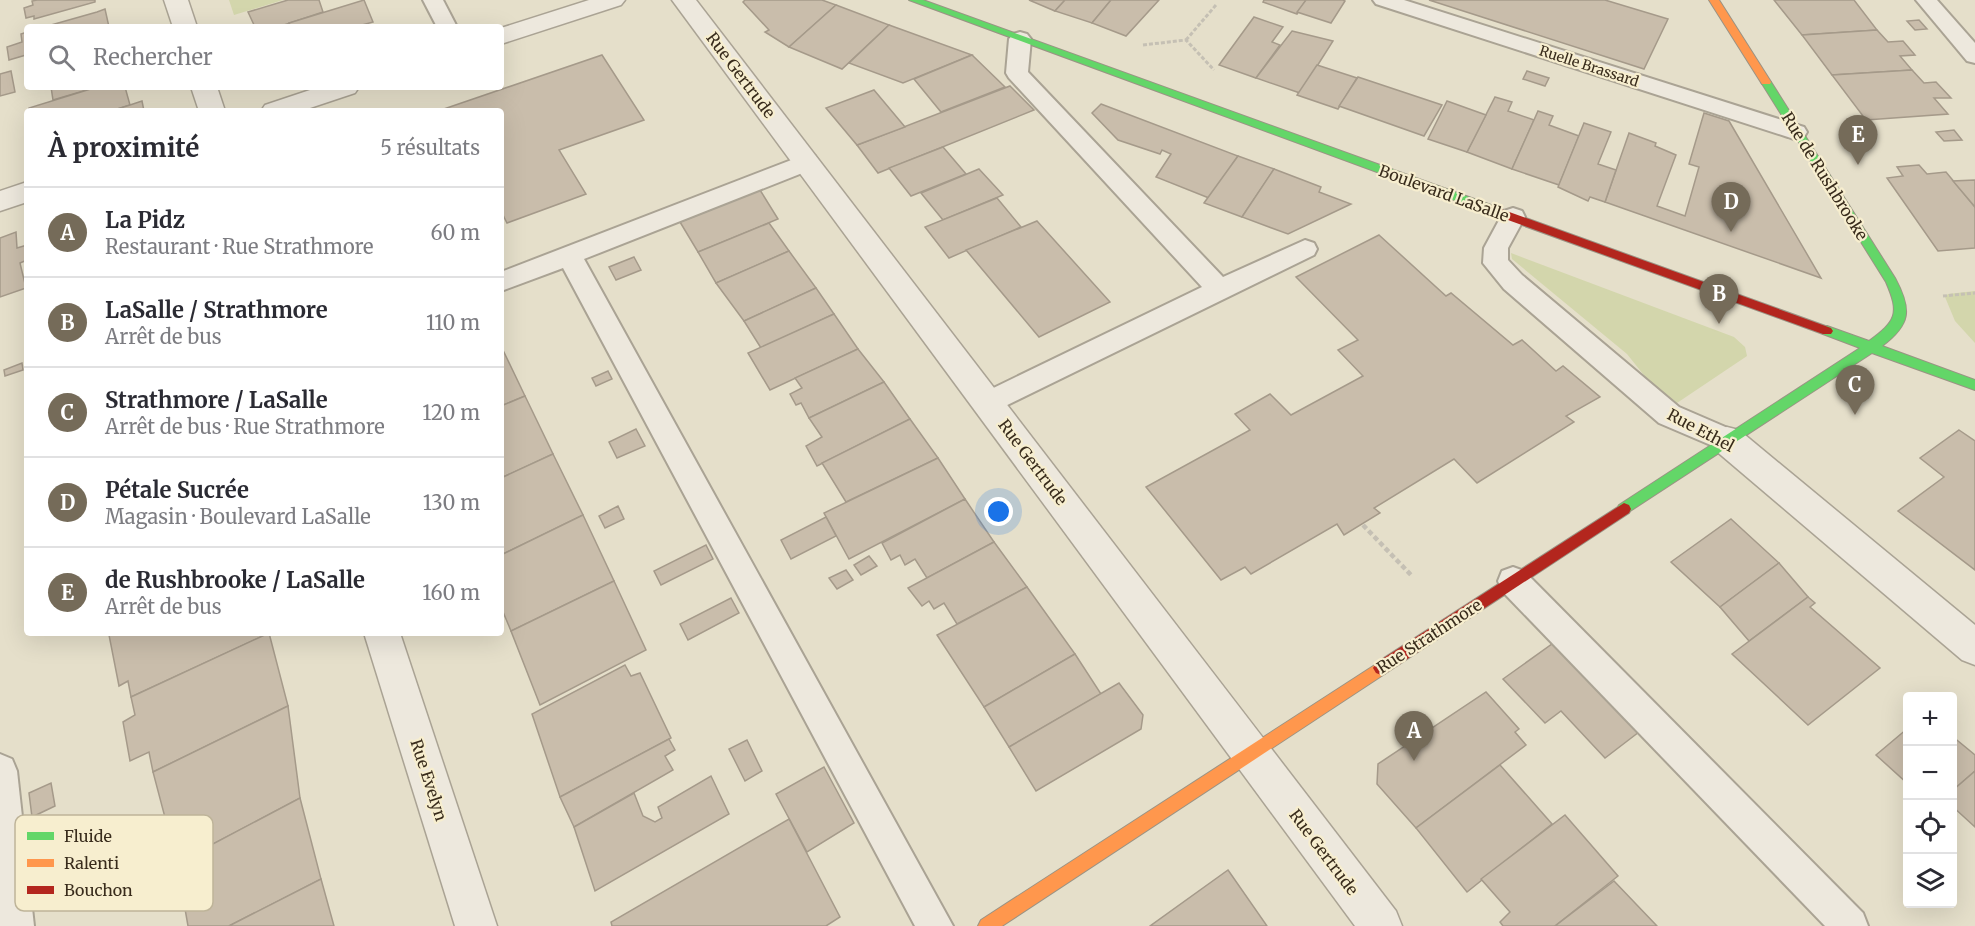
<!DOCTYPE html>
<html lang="fr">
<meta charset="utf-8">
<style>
body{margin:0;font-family:Merriweather,serif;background:#f2f2f3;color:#2b2b33}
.controls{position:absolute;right:18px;bottom:18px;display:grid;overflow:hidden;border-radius:6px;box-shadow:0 6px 24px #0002}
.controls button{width:54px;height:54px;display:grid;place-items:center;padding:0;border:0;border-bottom:2px solid #e1e1e2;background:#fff;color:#2b2b33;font:30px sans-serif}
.you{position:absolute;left:999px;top:512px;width:21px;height:21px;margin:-15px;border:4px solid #fff;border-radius:50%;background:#1a73e8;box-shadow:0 0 0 9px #1a73e833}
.badge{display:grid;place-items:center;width:39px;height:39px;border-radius:50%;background:#756b59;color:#fff;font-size:20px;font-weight:700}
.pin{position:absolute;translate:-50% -50px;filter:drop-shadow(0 2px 3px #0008)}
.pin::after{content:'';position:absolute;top:32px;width:21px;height:18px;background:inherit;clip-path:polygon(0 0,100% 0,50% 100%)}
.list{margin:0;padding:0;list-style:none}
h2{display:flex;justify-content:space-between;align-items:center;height:78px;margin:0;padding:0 24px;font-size:26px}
h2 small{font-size:20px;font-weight:400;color:#7c7c81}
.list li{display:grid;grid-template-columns:39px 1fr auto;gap:18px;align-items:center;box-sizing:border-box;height:90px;padding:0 24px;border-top:2px solid #e1e1e2}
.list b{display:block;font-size:22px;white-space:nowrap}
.list p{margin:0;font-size:20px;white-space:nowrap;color:#7c7c81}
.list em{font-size:20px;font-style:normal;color:#7c7c81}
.icon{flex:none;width:33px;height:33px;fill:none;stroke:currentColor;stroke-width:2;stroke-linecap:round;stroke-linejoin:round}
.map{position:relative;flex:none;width:1975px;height:926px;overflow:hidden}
.search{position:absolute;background:#fff;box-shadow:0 6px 24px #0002;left:24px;top:24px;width:480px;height:66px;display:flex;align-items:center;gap:15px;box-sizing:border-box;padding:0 21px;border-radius:6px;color:#7c7c81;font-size:22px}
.panel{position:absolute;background:#fff;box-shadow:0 6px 24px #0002;left:24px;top:108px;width:480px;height:528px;border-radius:6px}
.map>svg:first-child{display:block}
.green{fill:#d3d6ac}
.building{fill:#c9bdab;stroke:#a59a8a;stroke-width:1.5}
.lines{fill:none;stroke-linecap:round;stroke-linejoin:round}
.lane-casing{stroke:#aaa394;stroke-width:4}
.street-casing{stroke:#aaa394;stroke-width:3}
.fast-casing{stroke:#9a9384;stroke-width:2}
.slow-casing{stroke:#9a9384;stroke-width:2}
.jam-casing{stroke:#9a9384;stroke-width:2}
.path-far1{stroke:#c5c0b4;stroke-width:3;stroke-dasharray:4 2;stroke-linecap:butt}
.path{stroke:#c5c0b4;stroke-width:4.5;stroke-dasharray:5 3;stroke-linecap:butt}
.lane{fill:#ede8dd;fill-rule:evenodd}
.street{fill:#ede8dd;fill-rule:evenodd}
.fast{fill:#63d668;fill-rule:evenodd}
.slow{fill:#ff974d;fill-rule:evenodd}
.jam{fill:#b3261e;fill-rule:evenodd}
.labels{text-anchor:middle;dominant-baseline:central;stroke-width:4.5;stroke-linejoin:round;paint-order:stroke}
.far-street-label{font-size:14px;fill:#392c1c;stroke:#f7eecf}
.street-label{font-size:16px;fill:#392c1c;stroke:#f7eecf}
.key{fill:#f7eecf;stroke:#beb499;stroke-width:1.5}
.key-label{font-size:16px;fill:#392c1c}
</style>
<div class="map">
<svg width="1975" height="926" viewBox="0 0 1975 926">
<rect width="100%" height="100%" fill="#e5dfca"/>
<g class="green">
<polygon points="229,0 283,0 234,15"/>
<polygon points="1511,253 1734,337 1745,347 1747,356 1674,405 1651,384 1627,354 1512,259"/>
<polygon points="1975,291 1975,343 1955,321 1945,297 1948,294"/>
</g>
<g class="building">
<polygon points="37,0 95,0 95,2 34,19 34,16 26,18 24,8 33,5 32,1"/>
<polygon points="288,0 319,0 323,12 278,27 255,27 248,12"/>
<polygon points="364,0 373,22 355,27 291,27 289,23"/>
<polygon points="745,0 822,0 836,5 789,47 765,32 769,30 743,2"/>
<polygon points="1029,0 1065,0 1055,11"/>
<polygon points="1065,0 1111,0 1092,23 1055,11"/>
<polygon points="1111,0 1159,0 1126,36 1092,23"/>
<polygon points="1264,0 1306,0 1297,14 1263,2"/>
<polygon points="1306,0 1343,0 1345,1 1331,23 1297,12"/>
<polygon points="1429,0 1605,0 1668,19 1644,69"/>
<polygon points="1774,0 1854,0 1877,30 1802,35"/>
<polygon points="836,5 889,25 842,69 789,47"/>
<polygon points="105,9 109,27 44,27 97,12"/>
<polygon points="1254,17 1283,27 1272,42 1280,45 1256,78 1219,65"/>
<polygon points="1919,20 1927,29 1915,30 1907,21"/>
<polygon points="889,25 972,55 903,83 849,63"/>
<polygon points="1877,30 1888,42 1903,41 1915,55 1900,56 1912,70 1832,75 1802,35"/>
<polygon points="1292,31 1333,41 1300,93 1256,78"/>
<polygon points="27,32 27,60 26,55 9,60 7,47 22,42 21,34"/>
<polygon points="602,55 644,120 559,150 586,194 507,223 501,211 501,111 438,111"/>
<polygon points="972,55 1005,87 941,112 914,79"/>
<polygon points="1317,65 1357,78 1338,109 1297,95"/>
<polygon points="1912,70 1924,83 1936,82 1951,98 1934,98 1948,114 1866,120 1832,75"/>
<polygon points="11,71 15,92 0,96 0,74"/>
<polygon points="1527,71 1549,78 1545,86 1523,79"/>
<polygon points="1358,77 1442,105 1424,136 1339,106"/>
<polygon points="1010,86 1034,110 878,173 857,145"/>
<polygon points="51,87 97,87 53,100"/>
<polygon points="97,87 125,87 130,105 111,111 29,111 29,108"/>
<polygon points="874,90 905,127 857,145 826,108"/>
<polygon points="1495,97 1512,102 1508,111 1534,120 1512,169 1467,152"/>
<polygon points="142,101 144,111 111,111 130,105"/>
<polygon points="1447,101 1486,115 1467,152 1428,139"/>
<polygon points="1101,104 1238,156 1209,198 1156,177 1171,154 1162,150 1160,154 1118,140 1092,113"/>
<polygon points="1538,111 1553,116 1549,125 1579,136 1559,185 1512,169"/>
<polygon points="1704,113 1729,121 1821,278 1605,202 1629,133 1656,143 1655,146 1676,155 1657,206 1685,216 1699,167 1689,164"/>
<polygon points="1584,123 1611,132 1598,164 1616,170 1605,202 1590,197 1588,201 1558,187"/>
<polygon points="1954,130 1962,140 1944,141 1936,132"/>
<polygon points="943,147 966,174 911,196 889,168"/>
<polygon points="1238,156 1274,169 1242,217 1204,203"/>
<polygon points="1919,165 1927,174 1946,172 1975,207 1975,248 1938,251 1887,178 1903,176 1897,167"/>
<polygon points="979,169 1003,195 943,220 921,193"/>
<polygon points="1274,169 1321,187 1319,192 1351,204 1288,234 1242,217"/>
<polygon points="1975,180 1975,207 1953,181"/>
<polygon points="760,190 778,219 698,252 680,222"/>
<polygon points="997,198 1021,227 949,258 925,227"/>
<polygon points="1037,221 1110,302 1039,337 966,250"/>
<polygon points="769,223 789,251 716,283 698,252"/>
<polygon points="16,232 17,248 27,245 27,260 20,263 26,288 0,297 0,238"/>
<polygon points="1379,235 1446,296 1451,293 1513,345 1522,340 1556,371 1563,366 1600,397 1566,416 1574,422 1477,483 1454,459 1374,508 1380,513 1344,535 1337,524 1251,574 1245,567 1221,580 1146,487 1250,430 1235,414 1270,394 1291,415 1363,376 1338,350 1358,340 1296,277"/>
<polygon points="789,251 816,288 744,321 716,283"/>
<polygon points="634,257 641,270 616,280 609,267"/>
<polygon points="816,288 834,314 761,348 744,321"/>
<polygon points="834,314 858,349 770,390 748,353"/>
<polygon points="501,346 525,396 501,406"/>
<polygon points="858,349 884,382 809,418 801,403 796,405 790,394 802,388 795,378"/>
<polygon points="22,363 23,370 5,376 4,370"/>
<polygon points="608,371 612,379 596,386 592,378"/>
<polygon points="884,382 910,419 817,466 806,446 822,437 809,418"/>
<polygon points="525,396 553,454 501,478 501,406"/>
<polygon points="910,419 938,458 846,502 822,463"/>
<polygon points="636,429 645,446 617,458 609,442"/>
<polygon points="1959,430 1975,441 1975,570 1898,511 1944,477 1920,458"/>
<polygon points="553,454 583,515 501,555 501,478"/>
<polygon points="938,458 965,499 849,559 824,513"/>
<polygon points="965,499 994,542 927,578 915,559 905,565 900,555 891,560 882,543"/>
<polygon points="618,506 624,519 605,528 599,516"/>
<polygon points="583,515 614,581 511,631 501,607 501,555"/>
<polygon points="826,517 836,536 791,559 781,540"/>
<polygon points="1731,519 1779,563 1720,607 1671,562"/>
<polygon points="994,542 1027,587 957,624 944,603 934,609 929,601 922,606 908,588"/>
<polygon points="706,545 713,559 661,585 654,571"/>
<polygon points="869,556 877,566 861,575 854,565"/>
<polygon points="1779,563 1808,597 1749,641 1720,607"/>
<polygon points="846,570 853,580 837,589 829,578"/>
<polygon points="614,581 646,650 540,705 511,631"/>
<polygon points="1027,587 1075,654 984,707 937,635"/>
<polygon points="1808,597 1815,603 1810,607 1880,668 1808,725 1732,654"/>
<polygon points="731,598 739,613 688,640 680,624"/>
<polygon points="114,633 269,633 131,697 128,681 119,686 109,635"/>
<polygon points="269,633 288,706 153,772 149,752 130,761 123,722 135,715 131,697"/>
<polygon points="1552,644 1639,732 1605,758 1561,711 1545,723 1503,679"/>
<polygon points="1075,654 1101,694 1009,747 984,707"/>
<polygon points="625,665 631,676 640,673 671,738 560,797 532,714"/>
<polygon points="1119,683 1143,715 1141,729 1036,791 1009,747"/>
<polygon points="1486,692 1519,729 1515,732 1526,745 1416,828 1377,784 1378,764"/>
<polygon points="288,706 300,798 177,863 153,772"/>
<polygon points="1908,728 1908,784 1876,755"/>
<polygon points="1952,736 1975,755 1975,771 1952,791"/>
<polygon points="669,739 675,750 665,756 673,770 574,827 560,797"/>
<polygon points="747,740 762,771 745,781 729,749"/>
<polygon points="1500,765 1552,824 1467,892 1416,828"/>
<polygon points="824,767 854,823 807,852 776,794"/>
<polygon points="1975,771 1975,827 1952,806 1952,791"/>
<polygon points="711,776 729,814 595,891 574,827 634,793 643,816 655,822 662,818 658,807"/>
<polygon points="51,783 55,806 32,817 29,793"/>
<polygon points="300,798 321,879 229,926 188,926 177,863"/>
<polygon points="1565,815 1618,876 1555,926 1503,926 1500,922 1510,912 1481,879"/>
<polygon points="789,819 840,917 826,926 612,926 611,922"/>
<polygon points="1228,870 1267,926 1150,926"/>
<polygon points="321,879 334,926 229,926"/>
<polygon points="1614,881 1657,926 1555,926"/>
</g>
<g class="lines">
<defs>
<g id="lane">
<polygon points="423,0 443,0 457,27 437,27"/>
<polygon points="1373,0 1404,0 1804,127 1807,132 1804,137 1796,140 1788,137 1376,4"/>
<polygon points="1916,0 1937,0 1975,43 1975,63 1967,61"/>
<polygon points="1020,32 1027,34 1031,39 1028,72 1223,277 1305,240 1314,243 1317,249 1314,255 989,414 979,411 975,403 979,395 1202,287 1009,78 1006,73 1009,39 1013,34"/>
<polygon points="807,154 815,156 819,162 815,168 584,259 953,926 915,926 563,268 501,291 501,272"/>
<polygon points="1513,208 1522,211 1525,217 1508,248 1508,260 1522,275 1679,407 1737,432 1741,440 1737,448 1727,452 1659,423 1504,289 1483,263 1484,248 1504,211"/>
<polygon points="1513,567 1524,571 1863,913 1868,926 1825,926 1502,591 1498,581 1502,571"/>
<polygon points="0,754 12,759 17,771 34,926 0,926"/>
</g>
<g id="street">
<polygon points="164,0 188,0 197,27 173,27"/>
<polygon points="589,0 625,0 621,5 501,44 501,28"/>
<polygon points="672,0 696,0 1396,911 1402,926 1355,926"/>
<polygon points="191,87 217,87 225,111 199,111"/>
<polygon points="319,87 359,87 355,93 301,111 261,111 265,105"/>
<polygon points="27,182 27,202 0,211 0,191"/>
<polygon points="1727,427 1739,430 1975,625 1975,665 1962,660 1715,450 1711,440 1715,430"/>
<polygon points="364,633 400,633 497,926 455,926"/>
</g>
<g id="fast">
<polygon points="909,0 923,0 1491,205 1493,208 1491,211 1483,211"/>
<path d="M1766 79 1771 82 1895 278C1912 310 1911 324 1882 346L1975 380V390L1872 353 1624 515 1619 513 1617 509 1619 505 1860 348 1823 334 1821 331 1823 328 1827 326 1869 341C1896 321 1900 314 1886 282L1761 82Z"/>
</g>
<g id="slow">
<polygon points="1709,0 1719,0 1771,82 1770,84 1762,84"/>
<polygon points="1381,661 1386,663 1389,668 1386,673 1002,926 978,926 981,920"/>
</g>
<g id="jam">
<polygon points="1487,204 1831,328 1833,331 1831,334 1823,334 1483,211 1481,208"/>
<polygon points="1624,503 1629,505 1631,509 1629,513 1386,673 1381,675 1376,673 1373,668 1376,663"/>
</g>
</defs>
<use href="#lane" class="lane-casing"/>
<use href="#street" class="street-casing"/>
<use href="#fast" class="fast-casing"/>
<use href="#slow" class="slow-casing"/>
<use href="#jam" class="jam-casing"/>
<g class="path-far1">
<polyline points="1186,40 1216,5"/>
<polyline points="1143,45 1186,40 1214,70"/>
<polyline points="1943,296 1975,293"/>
</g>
<polyline class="path" points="1363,525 1412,576"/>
<use href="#lane" class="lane"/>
<use href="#street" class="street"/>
<use href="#fast" class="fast"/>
<use href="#slow" class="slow"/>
<use href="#jam" class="jam"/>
</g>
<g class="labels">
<g class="far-street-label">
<text transform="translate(1589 66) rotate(18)">Ruelle Brassard</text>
</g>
<g class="street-label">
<text transform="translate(741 75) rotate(53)">Rue Gertrude</text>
<text transform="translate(1825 176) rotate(58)">Rue de Rushbrooke</text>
<text transform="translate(1444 193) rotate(20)">Boulevard LaSalle</text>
<text transform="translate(1701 430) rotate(28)">Rue Ethel</text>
<text transform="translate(1033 462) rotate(53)">Rue Gertrude</text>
<text transform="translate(1429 636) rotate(-33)">Rue Strathmore</text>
<text transform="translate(429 780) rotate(72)">Rue Evelyn</text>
<text transform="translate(1324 852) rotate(53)">Rue Gertrude</text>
</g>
</g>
<rect x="15" y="815" width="198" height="96" rx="9" class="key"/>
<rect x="27" y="832" width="27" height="8" fill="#63d668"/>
<rect x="27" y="859" width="27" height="8" fill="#ff974d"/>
<rect x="27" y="886" width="27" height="8" fill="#b3261e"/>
<g class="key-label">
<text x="64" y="842">Fluide</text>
<text x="64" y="869">Ralenti</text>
<text x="64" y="896">Bouchon</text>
</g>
</svg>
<div class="controls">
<button>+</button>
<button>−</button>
<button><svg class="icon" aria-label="locate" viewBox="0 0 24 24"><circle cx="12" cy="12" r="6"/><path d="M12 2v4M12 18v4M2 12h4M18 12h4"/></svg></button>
<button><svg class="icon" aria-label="layers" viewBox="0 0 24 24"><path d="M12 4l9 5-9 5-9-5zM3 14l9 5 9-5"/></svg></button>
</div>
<div class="you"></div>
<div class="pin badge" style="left:1414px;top:761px">A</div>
<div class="pin badge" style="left:1719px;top:324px">B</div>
<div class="pin badge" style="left:1855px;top:415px">C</div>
<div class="pin badge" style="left:1731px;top:232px">D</div>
<div class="pin badge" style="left:1858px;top:165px">E</div>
<div class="search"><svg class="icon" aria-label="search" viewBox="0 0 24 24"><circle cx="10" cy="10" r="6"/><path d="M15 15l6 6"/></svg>Rechercher</div>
<section class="panel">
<h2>À proximité<small>5 résultats</small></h2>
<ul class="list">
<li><span class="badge">A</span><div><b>La Pidz</b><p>Restaurant · Rue Strathmore</p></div><em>60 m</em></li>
<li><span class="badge">B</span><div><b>LaSalle / Strathmore</b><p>Arrêt de bus</p></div><em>110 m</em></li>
<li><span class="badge">C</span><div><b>Strathmore / LaSalle</b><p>Arrêt de bus · Rue Strathmore</p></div><em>120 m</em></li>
<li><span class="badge">D</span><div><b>Pétale Sucrée</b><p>Magasin · Boulevard LaSalle</p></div><em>130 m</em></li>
<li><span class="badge">E</span><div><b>de Rushbrooke / LaSalle</b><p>Arrêt de bus</p></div><em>160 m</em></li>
</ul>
</section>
</div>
